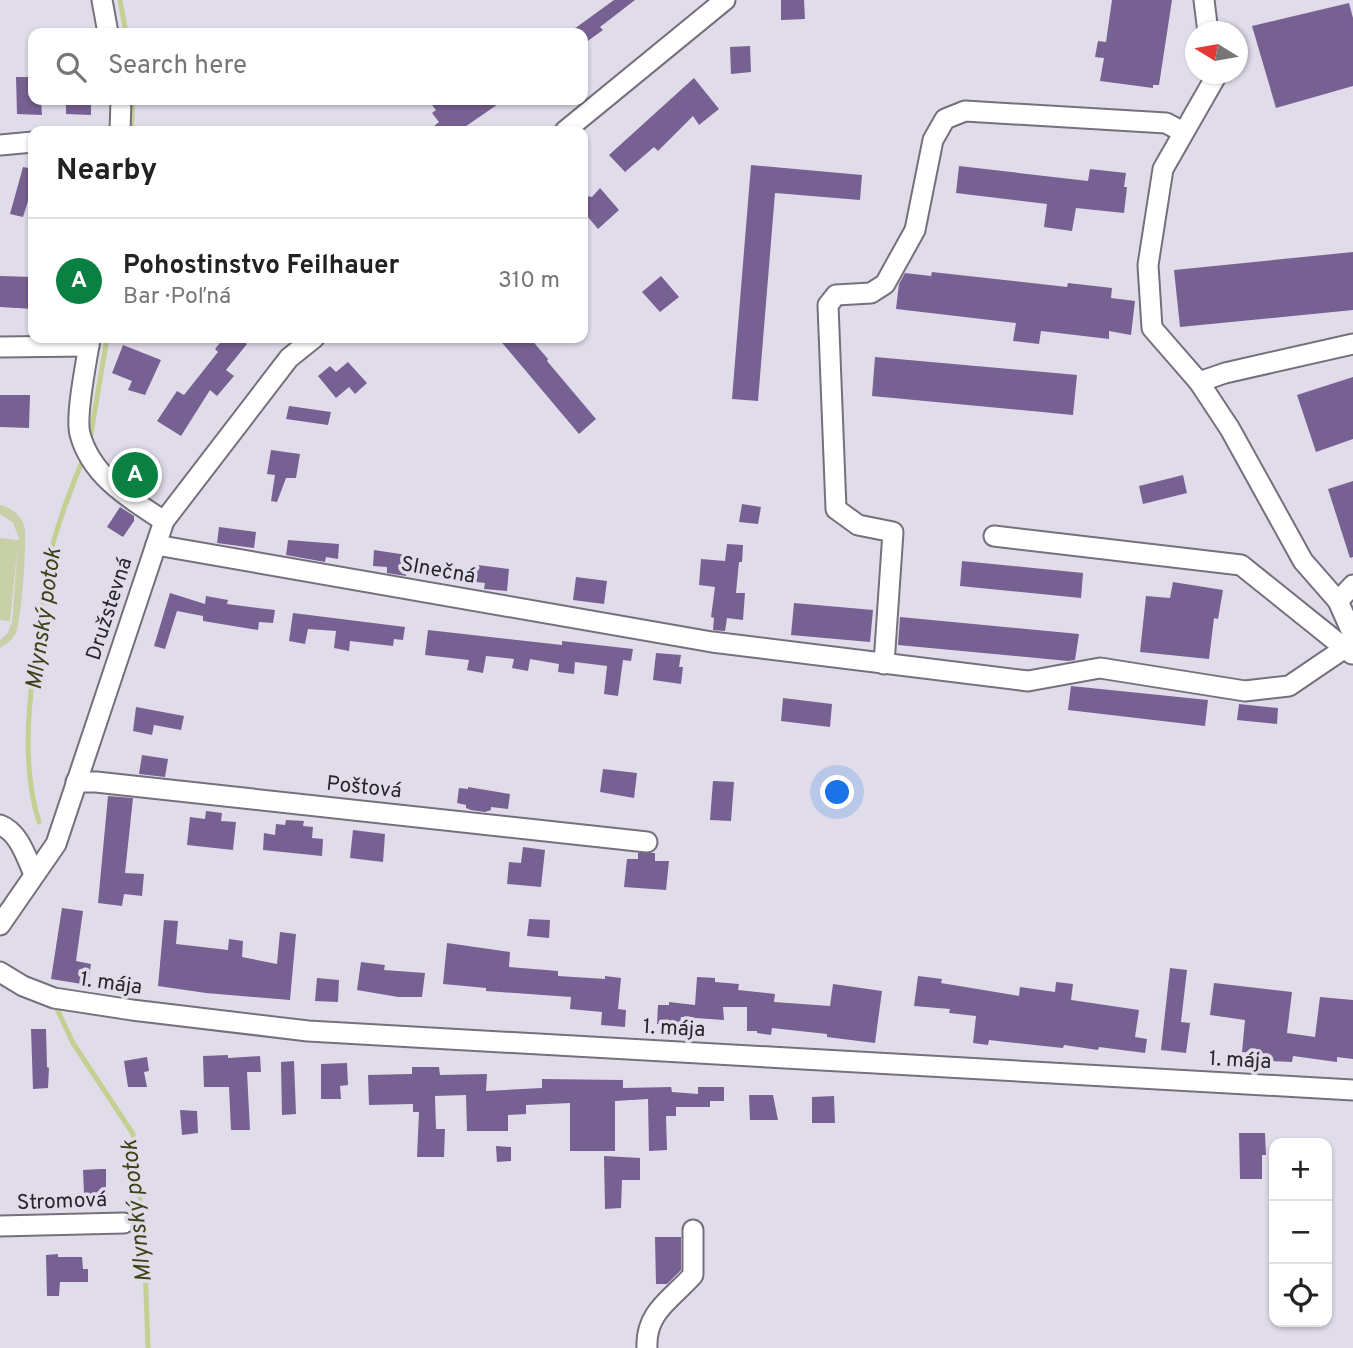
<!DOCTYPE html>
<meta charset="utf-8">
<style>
body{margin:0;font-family:Overpass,sans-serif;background:#f2f2f2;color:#222}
.controls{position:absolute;right:21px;bottom:21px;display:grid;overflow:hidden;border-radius:14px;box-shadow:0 2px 5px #0004}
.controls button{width:63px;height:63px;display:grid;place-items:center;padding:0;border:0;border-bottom:2px solid #e0e0e0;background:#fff;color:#222;font:35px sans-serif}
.compass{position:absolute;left:1185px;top:21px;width:63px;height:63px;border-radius:50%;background:#fff;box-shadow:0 2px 5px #0004;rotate:281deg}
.you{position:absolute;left:838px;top:793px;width:24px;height:24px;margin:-18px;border:5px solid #fff;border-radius:50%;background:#1a73e8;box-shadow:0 0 0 10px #1a73e833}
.badge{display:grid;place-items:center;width:46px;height:46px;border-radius:50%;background:#0b8043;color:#fff;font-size:23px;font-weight:700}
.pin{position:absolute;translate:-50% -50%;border:4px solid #fff;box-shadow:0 2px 7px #0006}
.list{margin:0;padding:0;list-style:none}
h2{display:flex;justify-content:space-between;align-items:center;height:91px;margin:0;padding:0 28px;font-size:30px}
h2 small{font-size:23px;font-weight:400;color:#767676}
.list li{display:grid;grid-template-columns:46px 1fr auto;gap:21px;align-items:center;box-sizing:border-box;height:126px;padding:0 28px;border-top:2px solid #e0e0e0}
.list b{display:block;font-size:26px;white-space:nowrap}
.list p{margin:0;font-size:23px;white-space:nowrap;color:#767676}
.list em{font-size:23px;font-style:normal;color:#767676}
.icon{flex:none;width:38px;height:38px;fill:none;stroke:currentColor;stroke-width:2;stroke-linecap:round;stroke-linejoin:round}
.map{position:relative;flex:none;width:1353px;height:1348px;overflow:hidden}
.search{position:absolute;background:#fff;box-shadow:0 2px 5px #0004;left:28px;top:28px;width:560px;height:77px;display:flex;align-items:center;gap:18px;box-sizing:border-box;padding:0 24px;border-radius:14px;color:#767676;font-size:26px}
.panel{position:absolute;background:#fff;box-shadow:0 2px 5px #0004;left:28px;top:126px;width:560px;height:217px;border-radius:14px}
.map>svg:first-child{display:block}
.green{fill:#c8d0a8}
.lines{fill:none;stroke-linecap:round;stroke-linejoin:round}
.stream{stroke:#c4cf92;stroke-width:5}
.building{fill:#776193}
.minor-casing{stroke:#75707c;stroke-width:23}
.minor{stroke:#fff;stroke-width:19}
.labels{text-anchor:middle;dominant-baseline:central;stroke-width:7;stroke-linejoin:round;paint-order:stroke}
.street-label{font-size:21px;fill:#28262b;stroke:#e1dcea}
.water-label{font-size:23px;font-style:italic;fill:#3c4215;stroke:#e1dcea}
</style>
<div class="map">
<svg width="1353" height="1348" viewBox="0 0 1353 1348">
<rect width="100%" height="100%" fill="#e1dcea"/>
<path class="green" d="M0 505C11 508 20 514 24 525 28 537 21 621 16 633 12 640 7 644 0 648V640L7 634 12 623 18 543 10 621 0 620V538L18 540 19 538 13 523 0 514Z"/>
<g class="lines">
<g class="stream">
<polyline points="120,0 126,33"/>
<polyline points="131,131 133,100"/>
<polyline points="89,445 107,338"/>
<path d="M39 822C19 759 31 685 40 621 43 600 44 578 49 558 58 523 70 490 84 457"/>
<polyline points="57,1009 73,1043 133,1134 144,1235 148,1348"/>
</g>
</g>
<g class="building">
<polygon points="614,0 635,0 600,27 603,30 585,43 583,33 578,33 574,29"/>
<polygon points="781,0 804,0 805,19 781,20"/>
<polygon points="1112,0 1172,0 1159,85 1153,85 1153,88 1100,81 1104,58 1095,57 1098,41 1106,42"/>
<polygon points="1349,3 1353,18 1353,86 1276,108 1252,26"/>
<polygon points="750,46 751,72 731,74 730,47"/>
<polygon points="16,77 29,77 30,86 33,86 33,100 41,100 42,115 17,114"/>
<polygon points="694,78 719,109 699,125 693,116 658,151 654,147 625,172 609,155"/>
<polygon points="66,100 91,100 91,115 66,114"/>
<polygon points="428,100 504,100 459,131 428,131 439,122 432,113 436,110"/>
<polygon points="751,165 862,175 860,200 775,193 758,401 732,399"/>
<polygon points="959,166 1088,181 1090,169 1126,173 1124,187 1127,187 1124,213 1076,208 1072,231 1044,227 1047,204 956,193"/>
<polygon points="23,167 33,169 33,199 29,198 23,217 10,214"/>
<polygon points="600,188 619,210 598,229 583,211 583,207 587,203 583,195 592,197"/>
<polygon points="1353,252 1353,310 1180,327 1174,270"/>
<polygon points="932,272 1067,287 1068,283 1112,288 1111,298 1135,301 1131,335 1109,331 1109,339 1041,331 1039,344 1013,341 1016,323 896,309 899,284 905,273 931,276"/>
<polygon points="0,276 33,277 33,309 0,307"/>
<polygon points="661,276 679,297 660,312 642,292"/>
<polygon points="224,338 239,338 247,344 226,370 234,376 217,396 210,390 181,436 157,421 177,391 184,395 218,352 215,349"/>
<polygon points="498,338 530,338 548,359 547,361 596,419 579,434"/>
<polygon points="123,345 161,360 145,395 128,390 132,381 112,373"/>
<polygon points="875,357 1077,375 1073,415 872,396"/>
<polygon points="348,362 367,383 355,394 349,387 336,398 318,376 330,366 336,372"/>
<polygon points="1353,377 1353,439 1316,452 1297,395"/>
<polygon points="0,395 30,395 29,428 0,427"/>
<polygon points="289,406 331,412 328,425 286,419"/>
<polygon points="271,450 300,454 296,478 286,478 277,502 271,501 275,475 267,474"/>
<polygon points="133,459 159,483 147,495 124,474"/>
<polygon points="1183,475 1187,493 1143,504 1139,486"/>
<polygon points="1353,481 1353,557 1350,558 1328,489"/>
<polygon points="742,504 761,507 758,524 739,522"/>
<polygon points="120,507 134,516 134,521 123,537 107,527"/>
<polygon points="219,527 256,532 254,548 217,543"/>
<polygon points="288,540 339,544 338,559 326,557 325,562 286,555"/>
<polygon points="727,544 743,545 742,562 739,562 736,593 745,593 743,620 727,618 725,631 713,630 714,618 711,617 715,587 699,585 701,559 725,561"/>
<polygon points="374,550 407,555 412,563 407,568 406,576 387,573 387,567 373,566"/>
<polygon points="962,561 1083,573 1081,598 960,586"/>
<polygon points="478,565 509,569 507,591 484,589 485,583 476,582"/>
<polygon points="576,577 607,581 604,604 573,600"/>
<polygon points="1173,582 1223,590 1218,619 1214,618 1209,659 1140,652 1146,596 1170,598"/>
<polygon points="170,593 205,604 206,596 228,600 227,604 275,610 273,623 259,622 258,630 203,621 203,616 177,611 165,649 154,646"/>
<polygon points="794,603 873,610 870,642 791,635"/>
<polygon points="293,613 405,627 403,640 394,639 393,646 350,641 349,651 334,648 336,631 308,629 305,644 289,641"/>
<polygon points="900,617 1079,634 1075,660 1068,661 898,645"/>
<polygon points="428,630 562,645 562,641 633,649 631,661 623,660 618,696 604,694 607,666 575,662 574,674 558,672 559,664 530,659 528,671 512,668 514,659 486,656 483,673 467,670 469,660 425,655"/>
<polygon points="656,653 681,655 679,667 683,667 681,684 653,680"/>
<polygon points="1071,686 1208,700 1205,726 1068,710"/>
<polygon points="783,698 832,704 830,727 781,721"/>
<polygon points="1239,704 1278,708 1277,724 1237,720"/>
<polygon points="136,707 184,716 181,730 154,725 152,735 133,731"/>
<polygon points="142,755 168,759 165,777 139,774"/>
<polygon points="603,769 637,773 634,798 600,792"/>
<polygon points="713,781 734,782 731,821 710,820"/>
<polygon points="468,787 510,794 508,809 491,807 491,810 485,812 471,810 466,808 466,805 457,803 459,788 468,789"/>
<polygon points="108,796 133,798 125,873 144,874 142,896 124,894 122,906 98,903"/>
<polygon points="206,811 222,813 221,821 236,822 233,850 187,845 190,817 205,819"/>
<polygon points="286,820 304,821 303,826 313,827 312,838 323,839 322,856 263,850 264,833 275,835 276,824 285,825"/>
<polygon points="353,830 385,834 383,862 350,858"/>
<polygon points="523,847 545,850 541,887 507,884 509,862 521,863"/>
<polygon points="638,853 655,853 655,861 669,861 666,890 624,887 627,859 638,859"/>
<polygon points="62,908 83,911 76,961 91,964 88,985 51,979"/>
<polygon points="529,919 550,920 549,938 527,936"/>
<polygon points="164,920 178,921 176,944 228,950 229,939 243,941 242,957 277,964 280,932 296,934 290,1000 206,993 158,986"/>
<polygon points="447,943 510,952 509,967 558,971 558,976 605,979 605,976 621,978 618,1009 626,1010 625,1027 601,1025 602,1012 570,1009 571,997 486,991 486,988 443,984"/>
<polygon points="361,962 385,965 384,970 425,973 422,997 398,997 357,990"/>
<polygon points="1170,968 1187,970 1181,1022 1190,1023 1186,1053 1161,1050"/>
<polygon points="918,976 942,979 941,983 1019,996 1020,987 1055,992 1056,982 1073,984 1071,1000 1139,1010 1135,1037 1147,1039 1145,1053 1099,1047 1098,1050 1064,1045 1063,1048 989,1040 988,1045 973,1043 976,1016 949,1013 950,1009 914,1006"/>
<polygon points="697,977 715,978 715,982 739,984 738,990 775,994 774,1002 830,1006 833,984 882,991 875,1043 827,1037 827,1034 772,1028 771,1035 757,1033 757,1031 747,1031 747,1007 723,1007 724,1020 681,1017 680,1026 657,1024 658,1005 669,1005 669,1002 695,1005"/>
<polygon points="317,978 339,980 338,1002 315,1001"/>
<polygon points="1214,983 1292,992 1287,1033 1315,1037 1320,997 1353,1000 1353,1059 1337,1057 1337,1062 1293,1056 1292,1062 1269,1061 1270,1054 1242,1052 1245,1020 1210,1015"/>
<polygon points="31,1029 46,1029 47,1067 49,1068 48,1088 33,1089"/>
<polygon points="228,1055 228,1058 260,1056 261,1072 247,1072 250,1130 231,1130 229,1087 204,1087 203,1056"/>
<polygon points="147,1057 149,1071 144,1072 147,1087 128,1087 124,1061"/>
<polygon points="294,1061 296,1114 282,1115 281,1062"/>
<polygon points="347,1063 348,1085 340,1086 341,1099 321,1099 321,1064"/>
<polygon points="412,1067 439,1067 440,1075 487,1074 486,1091 542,1088 542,1079 623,1080 623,1088 671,1087 672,1092 698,1094 698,1087 724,1087 724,1101 710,1101 710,1107 676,1107 676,1116 666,1116 667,1150 649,1151 648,1099 615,1101 615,1151 570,1151 570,1103 526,1105 526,1114 508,1115 508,1131 467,1131 466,1095 435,1096 436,1129 445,1129 444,1157 417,1157 419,1112 413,1112 413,1104 369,1105 368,1075 412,1074"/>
<polygon points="749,1095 773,1095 778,1120 750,1120"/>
<polygon points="834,1096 835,1123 812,1123 812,1097"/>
<polygon points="180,1110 197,1111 198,1133 182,1135"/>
<polygon points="1239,1133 1265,1133 1266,1155 1262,1155 1262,1179 1240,1179"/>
<polygon points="496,1146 511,1147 511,1161 497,1162"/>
<polygon points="604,1156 640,1158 640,1180 622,1180 621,1208 605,1209"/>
<polygon points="101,1169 106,1169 106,1194 84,1194 83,1170"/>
<polygon points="655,1237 681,1237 681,1270 667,1284 656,1284"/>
<polygon points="58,1254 58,1257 82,1257 83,1269 88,1269 88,1282 60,1282 59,1296 47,1296 46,1255"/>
</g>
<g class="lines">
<defs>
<g id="minor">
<polyline points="102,0 108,33"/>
<polyline points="1204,0 1208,32"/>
<polyline points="1214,74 1215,78 1163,169 1148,265 1152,328 1199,382 1230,429 1303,561 1338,601 1353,635"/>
<polyline points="120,131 121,100"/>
<polyline points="565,131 725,0"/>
<polyline points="0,145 33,142"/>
<path d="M90 338C87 360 75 415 80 434 91 476 130 499 164 521"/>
<polyline points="0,347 89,346"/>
<polyline points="1199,382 1225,373 1353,344"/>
<polyline points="994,536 1241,565 1352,654"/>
<polyline points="156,545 712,642 1028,681 1100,668 1245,691 1289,686 1345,648"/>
<polyline points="1338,601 1353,585"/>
<polyline points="884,664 893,532 858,525 836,509 828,305 836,295 871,293 885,284 915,230 933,140 945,119 965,111 1166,123 1183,132"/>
<polyline points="76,782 96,782 647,842"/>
<path d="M0 825C19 832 26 857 34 874"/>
<polyline points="0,925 56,844 164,521 289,358 314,338"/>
<polyline points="0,972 23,986 54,998 132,1010 308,1031 1353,1090"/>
<polyline points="0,1226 124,1223"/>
<path d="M647 1348C645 1312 672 1299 693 1275V1230"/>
</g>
</defs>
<use href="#minor" class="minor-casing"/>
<use href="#minor" class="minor"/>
</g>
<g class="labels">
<g class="street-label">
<text transform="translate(438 571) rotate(10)">Slnečná</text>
<text transform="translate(110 609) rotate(-72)">Družstevná</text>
<text transform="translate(364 788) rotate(6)">Poštová</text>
<text transform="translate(111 984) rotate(8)">1. mája</text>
<text transform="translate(674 1029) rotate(3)">1. mája</text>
<text transform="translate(1240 1061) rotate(3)">1. mája</text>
<text transform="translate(62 1202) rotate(-2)">Stromová</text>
</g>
<g class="water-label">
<text transform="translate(45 619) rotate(-82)">Mlynský potok</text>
<text transform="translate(138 1211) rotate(-96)">Mlynský potok</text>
</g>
</g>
</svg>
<div class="controls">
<button>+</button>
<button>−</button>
<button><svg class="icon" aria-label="locate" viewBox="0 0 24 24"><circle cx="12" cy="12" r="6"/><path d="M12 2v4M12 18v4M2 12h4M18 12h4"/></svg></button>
</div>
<svg class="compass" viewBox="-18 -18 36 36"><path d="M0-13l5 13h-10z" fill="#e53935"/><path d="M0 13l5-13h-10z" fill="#767676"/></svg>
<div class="you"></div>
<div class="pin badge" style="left:135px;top:475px">A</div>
<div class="search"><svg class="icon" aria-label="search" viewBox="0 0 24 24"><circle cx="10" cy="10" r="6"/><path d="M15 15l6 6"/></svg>Search here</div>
<section class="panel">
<h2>Nearby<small></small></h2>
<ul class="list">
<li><span class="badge">A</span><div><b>Pohostinstvo Feilhauer</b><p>Bar · Poľná</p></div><em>310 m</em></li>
</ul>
</section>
</div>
